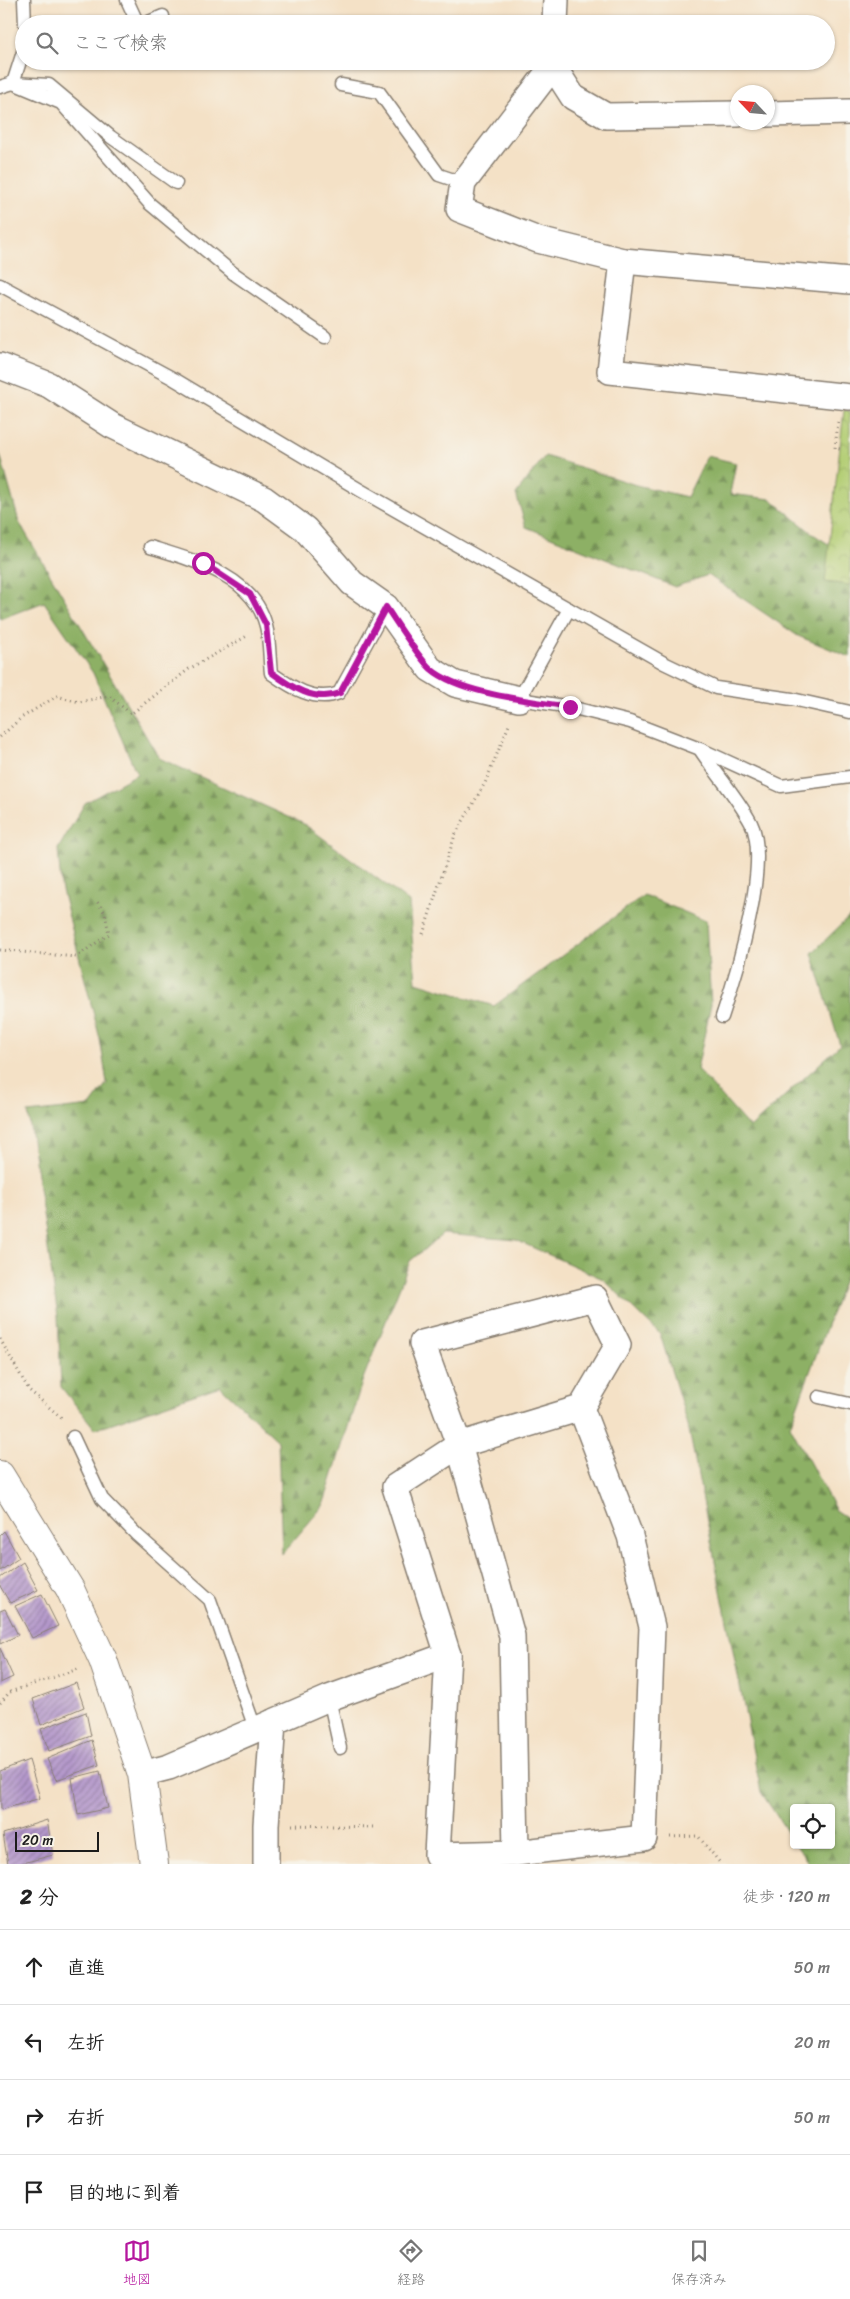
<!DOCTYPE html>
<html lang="ja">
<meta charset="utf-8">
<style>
body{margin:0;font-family:Sriracha,"Klee One",sans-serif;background:#f2f2f2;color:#222}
.controls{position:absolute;right:15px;bottom:15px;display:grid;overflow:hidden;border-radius:5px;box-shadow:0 1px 4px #0004}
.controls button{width:45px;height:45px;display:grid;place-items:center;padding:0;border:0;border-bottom:1px solid #e0e0e0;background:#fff;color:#222;font:25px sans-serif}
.compass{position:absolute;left:730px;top:85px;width:45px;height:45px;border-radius:50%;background:#fff;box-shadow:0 1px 4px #0004;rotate:296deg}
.scale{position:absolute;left:15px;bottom:12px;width:84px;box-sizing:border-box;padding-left:5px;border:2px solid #1c1c1c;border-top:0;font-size:14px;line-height:18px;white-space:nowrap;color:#1c1c1c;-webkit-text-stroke:4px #f7f3e8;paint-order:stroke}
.stop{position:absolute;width:15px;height:15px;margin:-11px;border:4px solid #b5179e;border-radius:50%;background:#fff}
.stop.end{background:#b5179e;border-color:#fff;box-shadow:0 1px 5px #0008}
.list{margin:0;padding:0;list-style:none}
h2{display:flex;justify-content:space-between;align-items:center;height:65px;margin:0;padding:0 20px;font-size:21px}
h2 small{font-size:16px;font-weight:400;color:#767676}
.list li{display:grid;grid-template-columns:32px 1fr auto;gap:15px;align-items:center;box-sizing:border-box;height:75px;padding:0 20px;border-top:1px solid #e0e0e0}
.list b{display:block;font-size:19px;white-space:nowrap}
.list em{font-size:16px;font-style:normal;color:#767676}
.icon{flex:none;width:28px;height:28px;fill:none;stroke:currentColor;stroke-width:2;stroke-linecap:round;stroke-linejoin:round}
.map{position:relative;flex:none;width:850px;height:1864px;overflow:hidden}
.search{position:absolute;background:#fff;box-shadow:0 1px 4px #0004;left:15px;right:15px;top:15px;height:55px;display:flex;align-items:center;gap:12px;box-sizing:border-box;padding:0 18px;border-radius:28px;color:#767676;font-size:19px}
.sheet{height:365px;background:#fff}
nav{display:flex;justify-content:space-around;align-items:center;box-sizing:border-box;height:70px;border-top:1px solid #e0e0e0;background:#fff;font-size:14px;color:#767676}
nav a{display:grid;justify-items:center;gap:2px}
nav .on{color:#b5179e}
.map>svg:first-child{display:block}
.forest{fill:url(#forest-firs);stroke:#546640}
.park{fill:url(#park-crowns);stroke:#677448}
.building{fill:url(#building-hatch)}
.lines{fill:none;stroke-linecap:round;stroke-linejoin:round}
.service-casing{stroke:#887e71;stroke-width:15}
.minor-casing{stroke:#887e71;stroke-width:28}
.tertiary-casing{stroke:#887e71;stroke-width:30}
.path{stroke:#887e71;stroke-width:3;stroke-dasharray:1 4;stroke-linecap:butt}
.service{stroke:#fff;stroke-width:12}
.minor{stroke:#fff;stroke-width:25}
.tertiary{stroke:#fff;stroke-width:28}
.route{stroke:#b5179e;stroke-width:6}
</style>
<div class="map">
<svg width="850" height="1864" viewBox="0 0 850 1864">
<defs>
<pattern id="forest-firs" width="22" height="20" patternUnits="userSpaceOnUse" patternTransform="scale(1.25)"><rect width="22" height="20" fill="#8db065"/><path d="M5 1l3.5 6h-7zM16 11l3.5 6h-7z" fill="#728e52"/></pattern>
<pattern id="park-crowns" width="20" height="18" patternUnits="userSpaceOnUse" patternTransform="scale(1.25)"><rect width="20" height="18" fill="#b2cd73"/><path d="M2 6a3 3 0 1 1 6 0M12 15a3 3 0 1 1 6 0" fill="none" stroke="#98af63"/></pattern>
<pattern id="building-hatch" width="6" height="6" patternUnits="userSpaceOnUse" patternTransform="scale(1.25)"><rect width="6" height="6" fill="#b498cb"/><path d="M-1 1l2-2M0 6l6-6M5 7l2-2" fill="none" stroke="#927ba4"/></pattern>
</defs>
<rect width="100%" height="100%" fill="#f7f3e8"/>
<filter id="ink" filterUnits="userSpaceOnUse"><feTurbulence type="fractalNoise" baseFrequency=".02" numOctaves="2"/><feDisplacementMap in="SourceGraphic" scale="10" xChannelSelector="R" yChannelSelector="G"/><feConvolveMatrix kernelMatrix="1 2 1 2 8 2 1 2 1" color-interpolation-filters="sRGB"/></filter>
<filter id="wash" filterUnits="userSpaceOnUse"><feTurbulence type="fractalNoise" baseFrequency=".0096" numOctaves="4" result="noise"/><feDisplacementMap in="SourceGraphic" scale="20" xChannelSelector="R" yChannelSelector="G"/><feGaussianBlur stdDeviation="1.12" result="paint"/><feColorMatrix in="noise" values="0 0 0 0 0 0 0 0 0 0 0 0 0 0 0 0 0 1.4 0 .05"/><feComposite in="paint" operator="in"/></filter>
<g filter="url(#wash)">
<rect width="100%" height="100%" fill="#f4e1c6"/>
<g class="forest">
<polygon points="0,454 19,522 159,758 304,824 409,902 416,982 494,1006 644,895 706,921 711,1004 697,1069 750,1128 840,1045 812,953 850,916 850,1263 790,1426 836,1511 850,1520 850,1864 809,1864 796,1845 831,1845 831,1808 794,1808 794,1842 761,1792 688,1425 660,1334 603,1279 516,1240 443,1234 410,1261 363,1379 323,1506 282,1554 278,1441 220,1386 95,1429 61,1387 58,1317 28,1113 90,1106 107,1083 100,1039 61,886 58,849 85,803 137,774 93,673 44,602 0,619"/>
<polygon points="545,456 636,485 687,497 707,456 736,463 730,494 771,499 813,534 850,558 850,657 798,636 708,575 675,587 526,527 516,494"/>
</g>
<polygon class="park" points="844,410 850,411 850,585 825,582"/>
<g id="blocks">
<g class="building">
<polygon points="4,1531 19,1558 0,1571 0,1535"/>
<polygon points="23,1562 38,1590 10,1603 0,1586 0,1578"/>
<polygon points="42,1594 58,1626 32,1638 15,1606"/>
<polygon points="5,1609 18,1635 0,1644 0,1611"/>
<polygon points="0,1648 13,1677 0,1683"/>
<polygon points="76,1683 84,1707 41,1725 33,1699"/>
<polygon points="86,1712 91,1736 49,1751 41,1729"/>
<polygon points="92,1740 99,1765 56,1780 47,1759"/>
<polygon points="29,1760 40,1798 1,1810 0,1771"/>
<polygon points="100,1771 108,1808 78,1815 72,1778"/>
<polygon points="47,1820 53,1855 19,1864 8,1864 3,1834"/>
</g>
</g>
</g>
<g filter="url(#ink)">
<use href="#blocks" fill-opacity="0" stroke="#887e71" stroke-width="1"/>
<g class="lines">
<defs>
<g id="service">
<polyline points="24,0 25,24"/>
<polyline points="127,0 138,24"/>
<polyline points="144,24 163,16"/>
<polyline points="24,49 13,83 61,103 150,204 233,273 325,337"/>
<polyline points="341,85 379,92 439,175 463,183"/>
<polyline points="0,87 13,83 49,85 111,137 176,183"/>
<polyline points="0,285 174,379 360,490 664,663 716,688 792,699 850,712"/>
<path d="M150 547C193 560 254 576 266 626 270 641 269 657 271 673 291 687 315 703 339 693L386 607"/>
<polyline points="569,609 519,699 570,707 630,722 700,749 781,786 850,777"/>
<path d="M701 751C717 775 738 798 751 823 771 862 736 976 722 1017"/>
<polyline points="819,1397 850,1404"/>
<polyline points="73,1437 102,1499 137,1535 210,1600 256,1731"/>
<polyline points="329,1698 340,1748"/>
</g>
<g id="minor">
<polyline points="555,24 556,0"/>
<polyline points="553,61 553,66 573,97 606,116 738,114"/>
<polyline points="553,66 463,183 459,209 538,240 623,261 850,281"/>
<polyline points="768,114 850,112"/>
<polyline points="623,261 610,371 850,397"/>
<polyline points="0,366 49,385 111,425 264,499 305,529 352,583 386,607 430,669 455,684 519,699"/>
<polyline points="448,1655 437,1855 516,1853 644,1838 652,1627 630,1536 581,1408"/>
<polyline points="142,1774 169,1767 329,1698 448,1655 395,1487 459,1445 581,1408 618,1345 595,1298 422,1343 459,1445 512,1636 516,1853"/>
<polyline points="266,1864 266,1825 273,1722"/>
</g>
<polyline id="tertiary" points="0,1475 70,1589 103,1660 142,1774 154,1864"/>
</defs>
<use href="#service" class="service-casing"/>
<use href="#minor" class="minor-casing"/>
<use href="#tertiary" class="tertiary-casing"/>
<g class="path">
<polyline points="838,422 835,448 840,449"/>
<polyline points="0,737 21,718 57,696 79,702 109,696 131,714 189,669 247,636"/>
<polyline points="423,934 455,835 485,783 509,725"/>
<polyline points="0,950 76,957 109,934 105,913 96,900"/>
<polyline points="0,1339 29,1390 63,1419"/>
<polyline points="0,1703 10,1692 78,1669"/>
<polyline points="292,1825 373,1827"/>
<polyline points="670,1837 698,1836 721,1864"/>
</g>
<use href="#service" class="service"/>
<use href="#minor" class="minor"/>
<use href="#tertiary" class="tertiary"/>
</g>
</g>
<g class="lines" filter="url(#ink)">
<path class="route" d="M203 563 250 594 266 625 271 672C291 687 315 703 340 693L386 607C397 623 418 657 431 669 460 694 532 701 570 707"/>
</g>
</svg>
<div class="controls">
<button><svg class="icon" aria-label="locate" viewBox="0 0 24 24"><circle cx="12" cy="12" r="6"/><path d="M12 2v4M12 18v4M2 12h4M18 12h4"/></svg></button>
</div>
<svg class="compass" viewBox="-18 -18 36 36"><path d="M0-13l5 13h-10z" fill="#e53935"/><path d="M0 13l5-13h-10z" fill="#767676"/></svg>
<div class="scale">20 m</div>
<div class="stop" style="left:203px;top:563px"></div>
<div class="stop end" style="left:570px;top:707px"></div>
<div class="search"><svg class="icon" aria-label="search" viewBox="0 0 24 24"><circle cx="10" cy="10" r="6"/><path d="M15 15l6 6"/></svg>ここで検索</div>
</div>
<section class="sheet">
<h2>2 分<small>徒歩 · 120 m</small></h2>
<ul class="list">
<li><svg class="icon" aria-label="ahead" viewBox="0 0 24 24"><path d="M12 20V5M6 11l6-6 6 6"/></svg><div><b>直進</b></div><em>50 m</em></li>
<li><svg class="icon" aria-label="left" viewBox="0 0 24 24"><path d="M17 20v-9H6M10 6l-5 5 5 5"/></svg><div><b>左折</b></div><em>20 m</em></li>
<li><svg class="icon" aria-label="right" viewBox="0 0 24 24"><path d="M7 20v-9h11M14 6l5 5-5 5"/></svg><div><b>右折</b></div><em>50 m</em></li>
<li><svg class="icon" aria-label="arrive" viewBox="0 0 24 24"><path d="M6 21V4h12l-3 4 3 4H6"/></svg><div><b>目的地に到着</b></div></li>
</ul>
</section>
<nav>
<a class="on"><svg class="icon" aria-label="map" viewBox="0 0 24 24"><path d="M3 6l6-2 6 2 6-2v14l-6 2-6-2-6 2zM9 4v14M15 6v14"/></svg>地図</a>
<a><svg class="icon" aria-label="directions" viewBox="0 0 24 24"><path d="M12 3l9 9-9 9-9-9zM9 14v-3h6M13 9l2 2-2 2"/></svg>経路</a>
<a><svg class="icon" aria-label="saved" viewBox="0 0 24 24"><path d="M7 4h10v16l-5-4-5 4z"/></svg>保存済み</a>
</nav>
